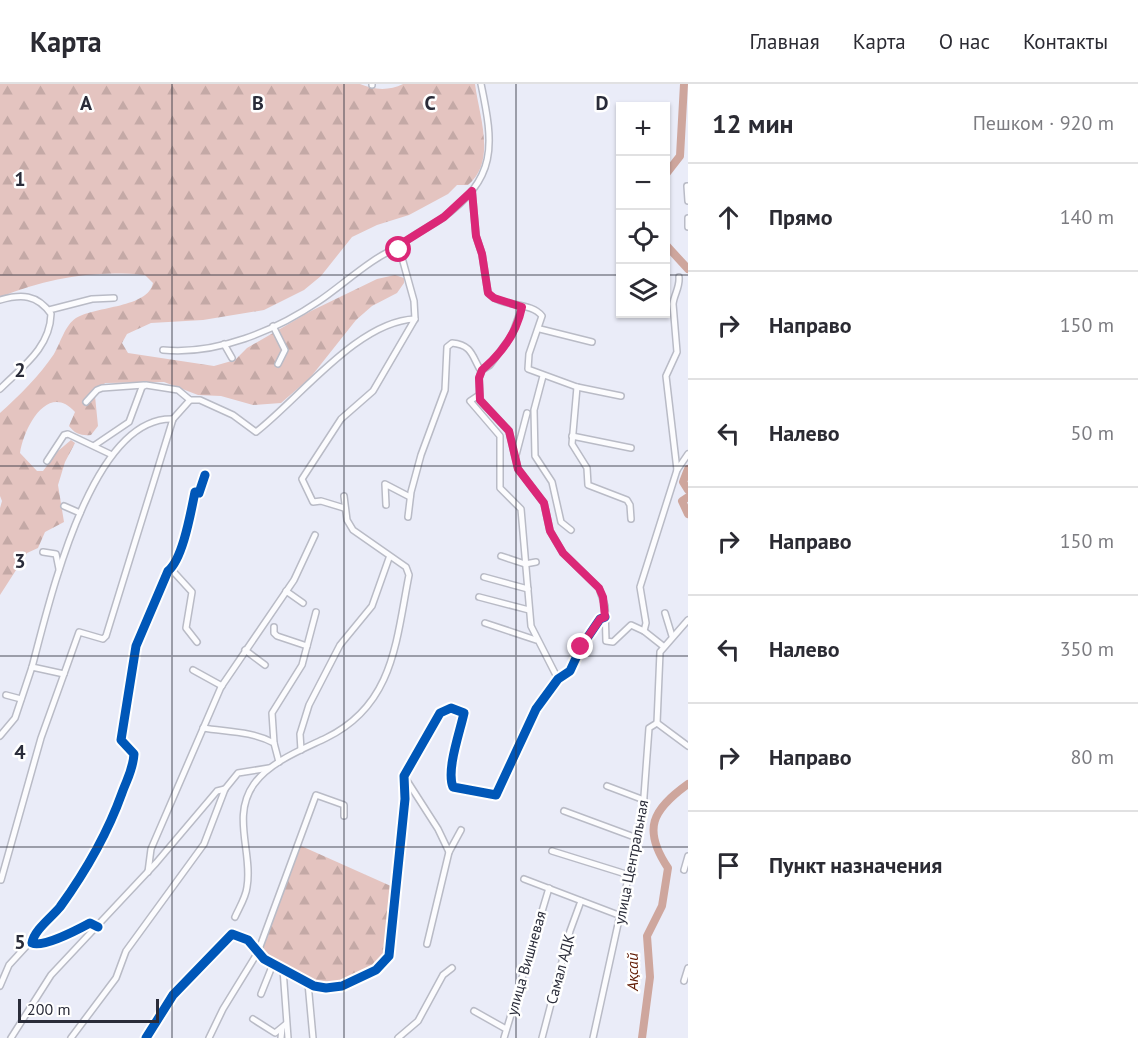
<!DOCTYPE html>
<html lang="ru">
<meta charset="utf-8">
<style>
body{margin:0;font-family:"PT Sans",sans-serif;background:#f7f7f7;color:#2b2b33}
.controls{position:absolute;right:18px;top:18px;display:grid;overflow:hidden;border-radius:0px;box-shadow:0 2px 4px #0004}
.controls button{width:54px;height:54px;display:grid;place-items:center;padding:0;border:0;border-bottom:2px solid #e1e1e2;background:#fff;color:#2b2b33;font:30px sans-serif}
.scale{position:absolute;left:18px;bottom:15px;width:141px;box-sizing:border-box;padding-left:6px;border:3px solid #2a2c39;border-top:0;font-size:16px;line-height:21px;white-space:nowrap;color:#2a2c39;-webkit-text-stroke:4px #fff;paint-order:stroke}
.stop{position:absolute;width:18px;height:18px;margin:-14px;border:4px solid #db2777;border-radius:50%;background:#fff}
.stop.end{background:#db2777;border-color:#fff;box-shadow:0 2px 6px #0008}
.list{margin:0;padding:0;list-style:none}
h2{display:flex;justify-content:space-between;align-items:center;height:78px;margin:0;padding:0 24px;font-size:26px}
h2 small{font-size:20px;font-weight:400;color:#7c7c81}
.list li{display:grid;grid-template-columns:39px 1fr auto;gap:18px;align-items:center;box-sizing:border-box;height:108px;padding:0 24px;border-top:2px solid #e1e1e2}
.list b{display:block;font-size:22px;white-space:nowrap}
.list em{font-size:20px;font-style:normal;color:#7c7c81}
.icon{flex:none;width:33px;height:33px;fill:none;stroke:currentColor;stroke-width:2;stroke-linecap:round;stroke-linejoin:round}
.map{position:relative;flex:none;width:688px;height:954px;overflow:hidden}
header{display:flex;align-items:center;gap:36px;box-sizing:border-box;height:84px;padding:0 30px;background:#fff;border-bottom:2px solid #e1e1e2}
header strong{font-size:28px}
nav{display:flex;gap:33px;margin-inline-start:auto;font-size:21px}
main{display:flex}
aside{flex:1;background:#fff}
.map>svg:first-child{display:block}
.forest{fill:url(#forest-firs)}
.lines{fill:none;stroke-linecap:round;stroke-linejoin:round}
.river{stroke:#cea69d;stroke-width:8}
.minor-casing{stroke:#b9bbc6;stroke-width:8}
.minor{stroke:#fcfcfe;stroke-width:5}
.cycleway-casing{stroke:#fff;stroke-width:13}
.cycleway{stroke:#0057b8;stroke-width:9}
.route{stroke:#db2777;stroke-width:8}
.grid{fill:none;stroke:#2a2c39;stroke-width:1.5;stroke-opacity:0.55}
.labels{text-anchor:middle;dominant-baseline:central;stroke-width:5;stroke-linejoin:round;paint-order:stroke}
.street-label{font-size:15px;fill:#2a2c39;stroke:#fff}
.water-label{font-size:16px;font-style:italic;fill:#621c04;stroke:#fff}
.grid-label{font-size:20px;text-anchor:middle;font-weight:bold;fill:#2a2c39;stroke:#fff;stroke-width:5;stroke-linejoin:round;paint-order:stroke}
</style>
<header>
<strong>Карта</strong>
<nav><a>Главная</a><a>Карта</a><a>О нас</a><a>Контакты</a></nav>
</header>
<main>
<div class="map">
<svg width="688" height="954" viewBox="0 0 688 954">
<defs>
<pattern id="forest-firs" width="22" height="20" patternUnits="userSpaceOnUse" patternTransform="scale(1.5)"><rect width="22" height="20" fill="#e4c4c0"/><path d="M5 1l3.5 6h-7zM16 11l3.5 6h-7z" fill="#c4a9a6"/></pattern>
</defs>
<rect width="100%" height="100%" fill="#eaecf8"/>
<g class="forest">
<path d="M0 0H360C374 6 389 7 403 0H475C479 32 497 77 468 101H457L448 110 409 131 377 141 352 153 321 192 304 206 264 226 203 236 151 239 127 250 122 259 128 269 214 282 235 276 247 264 311 227 377 195 395 191 404 194V199L397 209 372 222 356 236 310 294 281 319 253 321 221 312 198 311 164 298 105 299 95 312 98 342 91 351C82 352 75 350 69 342L75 328C48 298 24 343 20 369L37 387H43L58 367 71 356 75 359 65 378 58 401 64 438 45 448 38 464 27 469 0 511V424L2 417 0 412V329C19 312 40 291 54 270 60 260 65 241 76 234 96 222 148 224 153 199L145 191C91 186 50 194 0 213Z"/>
<polygon points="299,761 393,803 385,869 378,880 368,888 342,900 317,900 265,873 261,868"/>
</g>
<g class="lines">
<g class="river">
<polyline points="666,90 680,72 684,0"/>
<polyline points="666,161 688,185"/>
<polyline points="688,385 683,398 688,406"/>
<polyline points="688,413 682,417 688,430"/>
<path d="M642 954 650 893 647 852 662 822 668 784C642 745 652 726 688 700"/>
</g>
<defs>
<g id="minor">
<polyline points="372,1 372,0"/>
<polyline points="687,102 688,117"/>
<path d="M472 107 476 152 482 170 488 209C501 224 531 217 542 232L529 270 528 285 577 303 621 312"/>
<polyline points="688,134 688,143"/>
<path d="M0 216C21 210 37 210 51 230 50 264 22 283 0 305"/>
<polyline points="522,223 512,251 490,281 482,286 479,294 480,316 509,347 518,385 544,419 550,447 563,469 599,504 605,522 606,557 613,558 631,541 644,547 663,562"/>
<polyline points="49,226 92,215 114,214"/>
<polyline points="273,242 285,266 278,280"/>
<polyline points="540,245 592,258"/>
<polyline points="224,260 232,274"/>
<path d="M163 266C217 271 275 247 319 217 343 201 372 173 399 163"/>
<polyline points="543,292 534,326 535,372 552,398 561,438 571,446"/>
<polyline points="577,303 572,360 587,384 588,401 627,416 630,421 631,435"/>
<polyline points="479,311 470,317 500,352 500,404 521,425 531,542 558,595"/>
<polyline points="86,318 97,306 102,304 144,301"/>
<polyline points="572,352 631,364"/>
<path d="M95 361 129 338 142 303 146 301 178 306 190 316H200L233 331 256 348C300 314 358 237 415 235"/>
<polyline points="516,371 527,329"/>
<polyline points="47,377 64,351 68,350 110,370"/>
<polyline points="677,386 688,370"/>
<polyline points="386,421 385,400 410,413"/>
<polyline points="64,422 80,429"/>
<path d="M344 424 321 417 313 418 302 395 341 335 373 307 415 235 414 217 399 163C411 151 428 144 441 135 498 94 494 62 481 0"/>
<path d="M408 433 411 408 421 371 445 306 447 263 452 259C473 261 472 273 481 287"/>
<polyline points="43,468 56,470 59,485"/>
<polyline points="501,472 525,480 536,478"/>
<polyline points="171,485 192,508 186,544 197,558"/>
<polyline points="484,493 528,505"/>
<polyline points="286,507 303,519"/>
<polyline points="479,513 529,526"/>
<polyline points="665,529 672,552"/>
<polyline points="485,539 536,556"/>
<polyline points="274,543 274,549 277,552 307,562"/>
<path d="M644 547 646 539 640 503 677 386 666 292 677 268 673 220C674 210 680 204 679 193"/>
<polyline points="245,566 265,581"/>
<path d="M32 583C49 521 90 332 173 335"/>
<polyline points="193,586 222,602"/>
<polyline points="6,611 21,615"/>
<polyline points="657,639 660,568 688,536"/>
<polyline points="657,639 688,662"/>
<path d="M203 644C228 648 251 647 274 659L279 678"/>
<polyline points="0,652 15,634 32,583 64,590 79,548 103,555 106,552 173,335 190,316"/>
<polyline points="274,659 272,629 302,581 316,528"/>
<polyline points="301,666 300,650 309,621 340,561 372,522 389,474"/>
<polyline points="404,692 438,745 449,768 427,860"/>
<polyline points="607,702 644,716"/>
<polyline points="564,727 637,754"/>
<polyline points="552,767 629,791"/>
<polyline points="449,768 461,746"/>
<polyline points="684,786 688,772"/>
<polyline points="148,788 151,765 221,603 294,496 315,451"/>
<polyline points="524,795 621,832"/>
<polyline points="1,796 41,654 64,590"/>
<path d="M235 833C239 824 246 813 247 803 253 769 231 732 254 700 270 678 301 666 326 654 394 621 396 557 409 491L406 483 353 446 347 436 344 412"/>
<path d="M98 843 90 839C79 845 43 864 32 859 34 846 52 833 60 823 86 787 107 751 122 709 127 695 133 686 134 670L121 656 136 562 168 487C183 475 191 427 195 408L199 409 205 391"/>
<polyline points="283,885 288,954"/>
<polyline points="684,897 688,884"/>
<polyline points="308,899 313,954"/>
<polyline points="0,902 9,881 32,856"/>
<polyline points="261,910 273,880"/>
<polyline points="474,927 506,945"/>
<polyline points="253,935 275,949 286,940"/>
<polyline points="11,954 51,891 156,779 217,707 225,705"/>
<polyline points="71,954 116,894 126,867 204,760 225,705 238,689 269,684"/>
<path d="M146 954 173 911 232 850 248 856 264 875 314 902 326 904 342 902 376 886 389 872 391 852 405 715 404 692 440 629 451 624 464 629C460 648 446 686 453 703L496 711 536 625 558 595 570 587 581 563 600 535 605 533"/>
<polyline points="209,954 223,925 258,868 316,711 344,721 344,732"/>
<polyline points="281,954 282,945"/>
<polyline points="398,954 418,937 443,891 452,884"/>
<polyline points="504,954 549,804"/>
<polyline points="542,954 570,847 581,817"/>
<polyline points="593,954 643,726 649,644 657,639"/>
</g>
</defs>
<use href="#minor" class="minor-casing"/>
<use href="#minor" class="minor"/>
<defs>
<g id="cycleway">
<path d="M98 843 90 839C79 845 43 864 32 859 34 846 52 833 60 823 86 787 107 751 122 709 127 695 133 686 134 670L121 656 136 562 168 487C183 475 191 427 195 408L199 409 205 391"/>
<path d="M146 954 173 911 232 850 248 856 264 875 314 902 326 904 342 902 376 886 389 872 391 852 405 715 404 692 440 629 451 624 464 629C460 648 446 686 453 703L496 711 536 625 558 595 570 587 581 563 600 535 605 533"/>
</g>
</defs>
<use href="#cycleway" class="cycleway-casing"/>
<use href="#cycleway" class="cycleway"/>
</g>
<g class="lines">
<path class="route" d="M399 166 404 158 444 133 472 107 476 152 482 170 488 209 494 214 522 223C517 248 501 270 482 286L479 294 480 316 509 347 518 385 544 419 550 447 563 469 599 504 603 513 605 533 600 535 581 563"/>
</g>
<path class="grid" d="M172 0V954M344 0V954M516 0V954M0 191H620M666 191H688M0 382H688M0 572H688M0 763H688"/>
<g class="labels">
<g class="street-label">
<text transform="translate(631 778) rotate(-79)">улица Центральная</text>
<text transform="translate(526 879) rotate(-74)">улица Вишневая</text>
<text transform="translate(560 885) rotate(-75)">Самал АДК</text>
</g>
<g class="water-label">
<text transform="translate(632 888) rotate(-90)">Ақсай</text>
</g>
</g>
<g class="grid-label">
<text x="86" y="26">A</text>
<text x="258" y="26">B</text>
<text x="430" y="26">C</text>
<text x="602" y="26">D</text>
<text x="20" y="102">1</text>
<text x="20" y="293">2</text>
<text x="20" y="484">3</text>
<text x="20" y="675">4</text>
<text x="20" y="865">5</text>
</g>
</svg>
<div class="controls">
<button>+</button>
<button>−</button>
<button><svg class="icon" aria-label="locate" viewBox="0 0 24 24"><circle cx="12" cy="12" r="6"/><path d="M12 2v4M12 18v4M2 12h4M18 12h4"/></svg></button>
<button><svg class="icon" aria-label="layers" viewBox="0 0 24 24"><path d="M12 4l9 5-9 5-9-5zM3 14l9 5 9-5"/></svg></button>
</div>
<div class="scale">200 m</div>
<div class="stop" style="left:399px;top:166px"></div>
<div class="stop end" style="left:581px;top:563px"></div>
</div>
<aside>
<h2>12 мин<small>Пешком · 920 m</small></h2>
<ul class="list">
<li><svg class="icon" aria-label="ahead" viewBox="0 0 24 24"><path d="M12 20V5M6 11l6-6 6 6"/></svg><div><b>Прямо</b></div><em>140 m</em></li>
<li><svg class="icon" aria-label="right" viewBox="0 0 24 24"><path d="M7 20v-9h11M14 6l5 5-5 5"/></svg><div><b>Направо</b></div><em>150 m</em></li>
<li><svg class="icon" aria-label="left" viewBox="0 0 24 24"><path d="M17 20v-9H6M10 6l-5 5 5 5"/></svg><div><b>Налево</b></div><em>50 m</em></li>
<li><svg class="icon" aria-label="right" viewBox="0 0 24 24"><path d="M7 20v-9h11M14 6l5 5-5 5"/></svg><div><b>Направо</b></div><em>150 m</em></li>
<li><svg class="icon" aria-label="left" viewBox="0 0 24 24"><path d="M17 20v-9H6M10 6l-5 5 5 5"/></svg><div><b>Налево</b></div><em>350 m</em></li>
<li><svg class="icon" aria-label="right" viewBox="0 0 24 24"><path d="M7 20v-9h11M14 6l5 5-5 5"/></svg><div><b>Направо</b></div><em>80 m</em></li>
<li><svg class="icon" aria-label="arrive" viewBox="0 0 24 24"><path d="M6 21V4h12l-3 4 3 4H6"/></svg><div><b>Пункт назначения</b></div></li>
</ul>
</aside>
</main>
